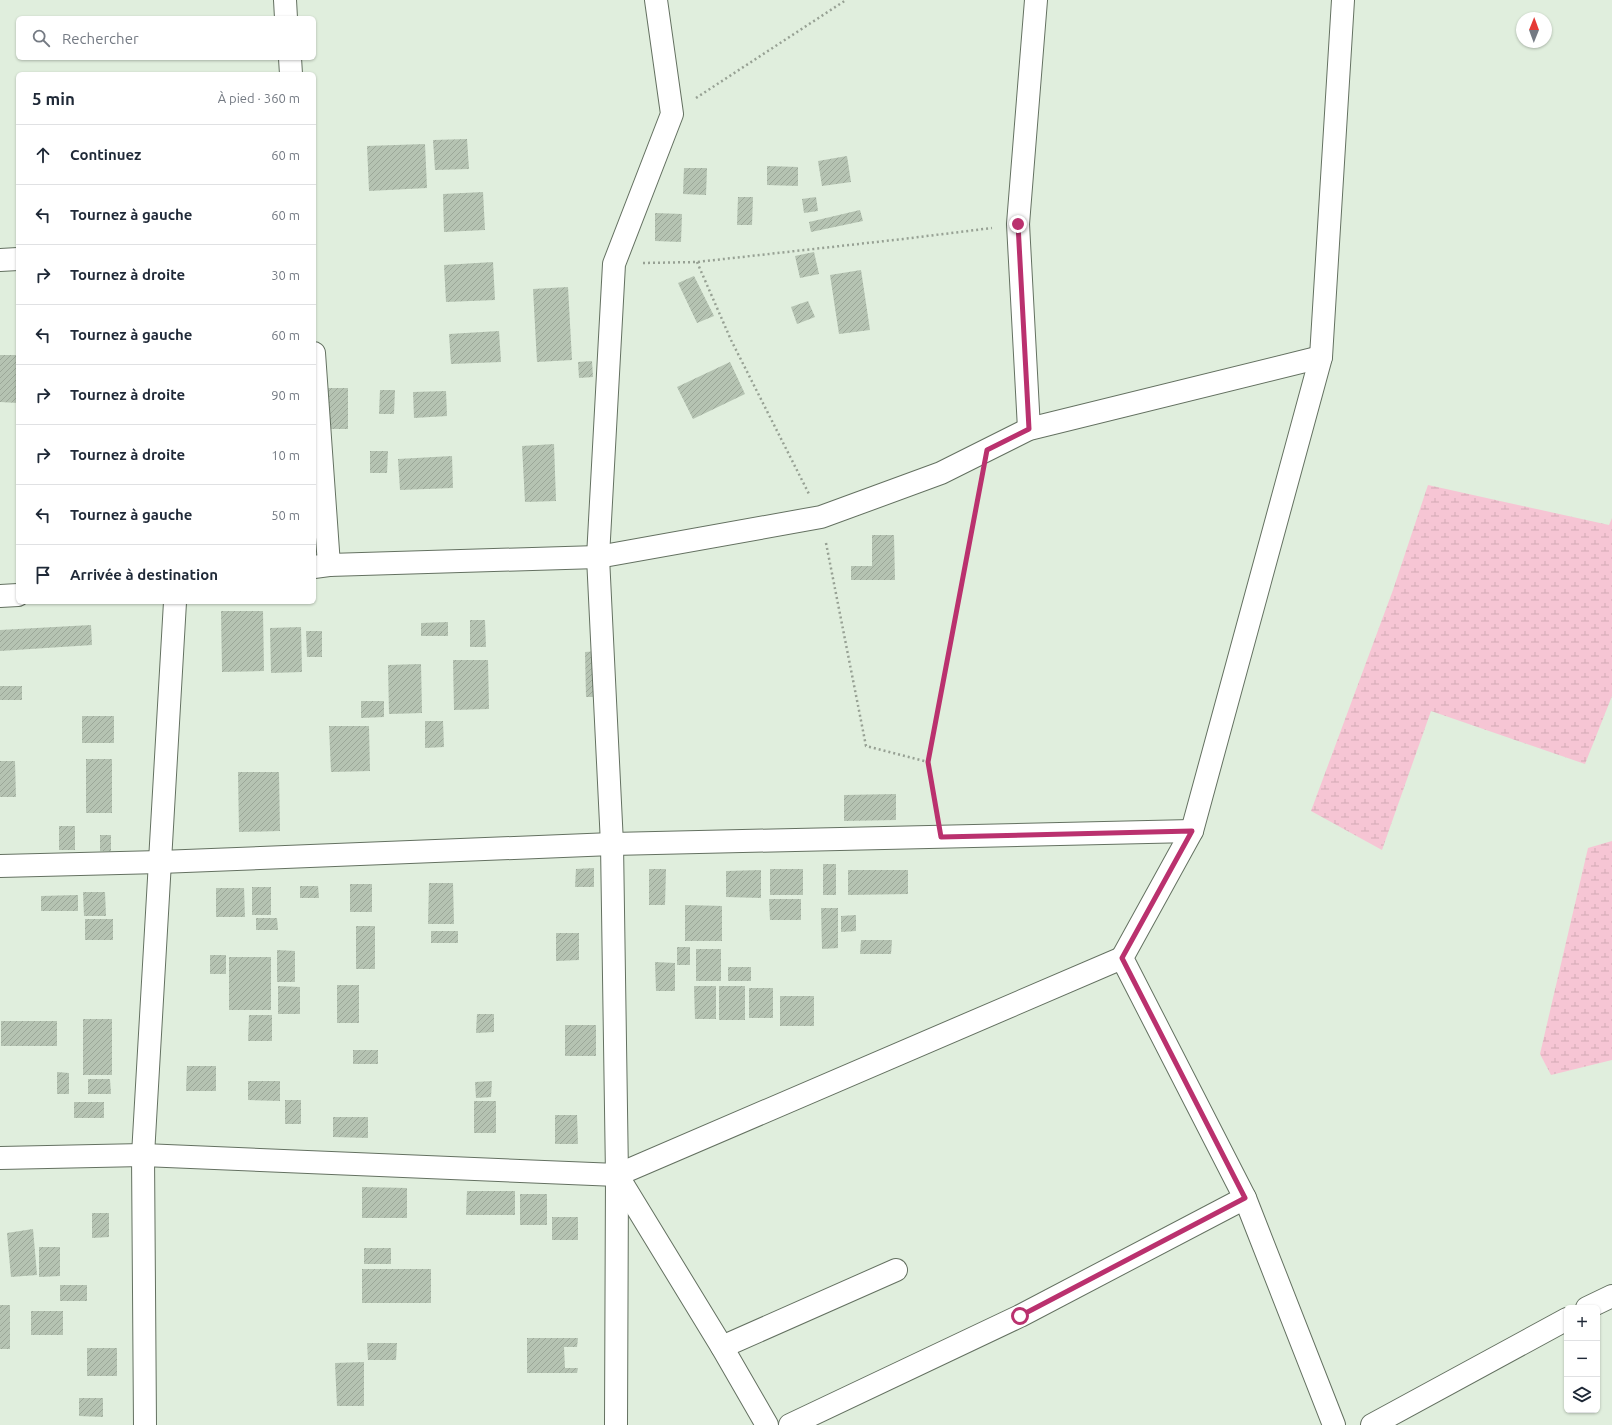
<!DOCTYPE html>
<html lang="fr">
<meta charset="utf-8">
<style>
body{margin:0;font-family:Ubuntu,sans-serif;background:#f2f2f3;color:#1f2937}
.controls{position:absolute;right:12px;bottom:12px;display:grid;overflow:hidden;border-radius:6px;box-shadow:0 1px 3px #0004}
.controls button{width:36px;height:36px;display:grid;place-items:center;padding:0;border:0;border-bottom:1px solid #e0e1e3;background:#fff;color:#1f2937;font:20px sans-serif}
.compass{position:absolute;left:1516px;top:12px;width:36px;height:36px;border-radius:50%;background:#fff;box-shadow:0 1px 3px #0004;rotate:1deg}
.stop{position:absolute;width:12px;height:12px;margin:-9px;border:3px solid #ba316e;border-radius:50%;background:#fff}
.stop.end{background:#ba316e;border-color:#fff;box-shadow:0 1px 4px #0008}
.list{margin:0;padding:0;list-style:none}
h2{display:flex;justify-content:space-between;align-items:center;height:52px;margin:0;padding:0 16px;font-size:17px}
h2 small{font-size:13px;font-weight:400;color:#747a83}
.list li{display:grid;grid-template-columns:26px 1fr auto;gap:12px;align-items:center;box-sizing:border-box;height:60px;padding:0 16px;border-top:1px solid #e0e1e3}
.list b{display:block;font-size:15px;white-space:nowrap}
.list em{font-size:13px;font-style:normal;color:#747a83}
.icon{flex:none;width:22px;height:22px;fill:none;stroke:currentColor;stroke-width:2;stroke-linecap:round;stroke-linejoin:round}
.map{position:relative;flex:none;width:1612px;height:1425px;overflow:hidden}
.search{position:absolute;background:#fff;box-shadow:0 1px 3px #0004;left:16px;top:16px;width:300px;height:44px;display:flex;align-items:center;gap:10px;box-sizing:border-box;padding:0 14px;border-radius:6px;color:#747a83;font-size:15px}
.panel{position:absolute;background:#fff;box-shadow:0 1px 3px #0004;left:16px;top:72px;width:300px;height:532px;border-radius:6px}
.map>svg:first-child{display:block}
.wetland{fill:url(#wetland-marsh)}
.building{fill:url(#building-hatch)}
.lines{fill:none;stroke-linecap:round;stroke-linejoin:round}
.street-casing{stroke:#647161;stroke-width:24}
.path{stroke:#97a194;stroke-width:2.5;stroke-dasharray:2 3;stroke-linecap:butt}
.street{stroke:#fff;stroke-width:22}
.route{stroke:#ba316e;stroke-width:5}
</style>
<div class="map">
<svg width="1612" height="1425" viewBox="0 0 1612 1425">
<defs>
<pattern id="wetland-marsh" width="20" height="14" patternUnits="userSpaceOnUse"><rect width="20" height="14" fill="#f6c5d4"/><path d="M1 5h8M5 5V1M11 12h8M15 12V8" fill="none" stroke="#d2a9b5"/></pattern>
<pattern id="building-hatch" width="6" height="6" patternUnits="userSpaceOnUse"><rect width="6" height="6" fill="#b5c3b2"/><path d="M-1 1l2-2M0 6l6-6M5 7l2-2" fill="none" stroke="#9ba798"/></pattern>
</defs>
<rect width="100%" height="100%" fill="#e0eedd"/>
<g class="wetland">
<polygon points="1428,485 1609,525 1612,518 1612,696 1585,764 1431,711 1382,850 1311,811 1393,590"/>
<polygon points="1612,841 1612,1060 1551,1075 1540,1054 1588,848"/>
</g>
<g class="building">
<polygon points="467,139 469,169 435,170 433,140"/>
<polygon points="425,144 427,188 369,191 367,146"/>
<polygon points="847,156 851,182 822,186 818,161"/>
<polygon points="767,166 798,167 798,186 767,185"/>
<polygon points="684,168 707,168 706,195 683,194"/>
<polygon points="483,192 485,230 444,232 443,194"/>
<polygon points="738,197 753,197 752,225 737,225"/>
<polygon points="816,197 818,211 804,213 802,199"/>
<polygon points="860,210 863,221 811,232 809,222"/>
<polygon points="655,213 682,214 681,242 655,241"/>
<polygon points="814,252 819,274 800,278 795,256"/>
<polygon points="493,262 495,300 446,302 444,265"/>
<polygon points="861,270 870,330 839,334 830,275"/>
<polygon points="694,276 714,316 697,323 678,283"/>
<polygon points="568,287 572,360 537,362 533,289"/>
<polygon points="808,301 815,317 797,324 791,307"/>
<polygon points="499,331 501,362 451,364 449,334"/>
<polygon points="0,355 18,355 18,403 0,402"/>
<polygon points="592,361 593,377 579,378 578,362"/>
<polygon points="730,362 745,394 693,419 677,387"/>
<polygon points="328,388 348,388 348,429 327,429"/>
<polygon points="380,390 395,390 394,414 379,414"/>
<polygon points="446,391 447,416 414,418 413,392"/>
<polygon points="554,444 556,501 525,502 522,446"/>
<polygon points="370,451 388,451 387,473 370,473"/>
<polygon points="452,456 453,488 400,490 398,459"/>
<polygon points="872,535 894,535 895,580 851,580 851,566 872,566"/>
<polygon points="221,611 263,611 264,671 222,672"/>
<polygon points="470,620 485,620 486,647 470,647"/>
<polygon points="448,622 448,636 421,636 421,623"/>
<polygon points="91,625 92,645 0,651 0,630"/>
<polygon points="301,627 302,672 271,673 270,628"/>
<polygon points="306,631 322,631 322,657 307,657"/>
<polygon points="599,651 600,697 586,697 585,652"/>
<polygon points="453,660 488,660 489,709 454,710"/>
<polygon points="421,664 422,713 389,714 388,665"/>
<rect x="0" y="686" width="22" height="14"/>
<polygon points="361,701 384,701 384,717 361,718"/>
<rect x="82" y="716" width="32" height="27"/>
<polygon points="425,721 443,721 444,747 425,748"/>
<polygon points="329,726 369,726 370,771 331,772"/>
<rect x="86" y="759" width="26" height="54"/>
<polygon points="0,761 15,761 16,797 0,797"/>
<polygon points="238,772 279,772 280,831 239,832"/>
<polygon points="896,794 896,820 844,821 844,795"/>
<rect x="59" y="826" width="16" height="24"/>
<rect x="100" y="835" width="11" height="16"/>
<rect x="823" y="864" width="13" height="31"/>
<polygon points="594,868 594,887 575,887 576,869"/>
<polygon points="649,869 666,869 665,905 649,905"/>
<rect x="770" y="869" width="33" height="26"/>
<polygon points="761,870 761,898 726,897 726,871"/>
<polygon points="848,870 908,870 908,894 848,895"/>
<polygon points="429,883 453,883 454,924 428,924"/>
<rect x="350" y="884" width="22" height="28"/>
<polygon points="300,886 318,886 319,898 300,898"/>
<rect x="252" y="887" width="19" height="28"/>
<polygon points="216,888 244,888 245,917 216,917"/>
<polygon points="83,892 105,892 106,916 84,916"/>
<polygon points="78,895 78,911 41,911 41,896"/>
<polygon points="769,899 801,899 801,920 770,920"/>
<polygon points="685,905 722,906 722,941 685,941"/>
<polygon points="821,908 838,908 838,948 822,949"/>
<polygon points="856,915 856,931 841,932 841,916"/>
<polygon points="256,918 277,918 278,930 256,930"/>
<rect x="85" y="919" width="28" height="21"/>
<rect x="356" y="926" width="19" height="43"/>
<rect x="431" y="931" width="27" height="12"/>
<polygon points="556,933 579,933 579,960 556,961"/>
<polygon points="861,940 892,940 891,954 860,954"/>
<rect x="677" y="947" width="13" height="18"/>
<rect x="696" y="949" width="25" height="32"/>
<polygon points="277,950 295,951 295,982 277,982"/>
<rect x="210" y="955" width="16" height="19"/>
<rect x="229" y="957" width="42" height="53"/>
<polygon points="655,962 675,963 675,991 656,991"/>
<rect x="728" y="967" width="23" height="14"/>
<rect x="337" y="985" width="22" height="38"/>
<polygon points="278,986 300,987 300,1014 278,1014"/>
<polygon points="694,986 716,986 716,1019 695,1019"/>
<rect x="719" y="986" width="26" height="34"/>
<rect x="749" y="988" width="24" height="30"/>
<rect x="780" y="996" width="34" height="30"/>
<polygon points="477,1014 494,1014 494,1032 476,1033"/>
<polygon points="249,1015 272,1015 272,1041 248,1041"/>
<rect x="83" y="1019" width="29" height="56"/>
<rect x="1" y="1021" width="56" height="25"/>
<rect x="565" y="1025" width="31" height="31"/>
<rect x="353" y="1050" width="25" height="14"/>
<polygon points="187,1066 216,1066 216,1091 186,1091"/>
<polygon points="57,1072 69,1073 69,1094 57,1094"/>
<polygon points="88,1079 110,1079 111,1094 88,1094"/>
<polygon points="248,1081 280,1081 280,1101 248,1100"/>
<polygon points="492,1081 491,1097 476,1098 475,1082"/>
<rect x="285" y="1100" width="16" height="24"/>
<rect x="474" y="1101" width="22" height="32"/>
<rect x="74" y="1102" width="30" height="16"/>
<polygon points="555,1115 577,1115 578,1144 555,1144"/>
<polygon points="333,1117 368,1117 368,1138 333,1137"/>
<polygon points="362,1187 407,1188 407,1218 362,1218"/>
<polygon points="467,1191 515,1191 515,1215 466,1215"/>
<rect x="520" y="1194" width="27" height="31"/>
<polygon points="92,1213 109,1213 109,1237 92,1238"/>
<rect x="552" y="1217" width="26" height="23"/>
<polygon points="33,1229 37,1275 11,1277 7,1233"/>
<polygon points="39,1247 60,1247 60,1276 39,1277"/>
<rect x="364" y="1248" width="27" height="16"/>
<rect x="362" y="1269" width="69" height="34"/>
<rect x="60" y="1285" width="27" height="16"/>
<rect x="0" y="1305" width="10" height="44"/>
<rect x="31" y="1311" width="32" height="24"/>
<polygon points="527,1338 578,1338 577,1347 564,1347 565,1368 578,1368 577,1373 527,1373"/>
<polygon points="367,1343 397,1343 396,1360 368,1360"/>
<rect x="87" y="1348" width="30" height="28"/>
<polygon points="364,1362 364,1406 337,1406 335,1363"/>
<polygon points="79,1398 103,1398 103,1417 79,1416"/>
</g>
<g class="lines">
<defs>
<g id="street">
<polyline points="285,0 286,18"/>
<polyline points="290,58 291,74"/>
<polyline points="0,260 18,259"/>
<polyline points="314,353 329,565"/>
<polyline points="1029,429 1018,224 1036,0"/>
<polyline points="314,567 329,565 598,557 821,517 941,473 1029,429 1321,357"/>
<polyline points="0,596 18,595"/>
<polyline points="0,866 160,862 612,844 1192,831"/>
<polyline points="0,1158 143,1155 617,1175 1122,958"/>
<polyline points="617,1175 722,1347 767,1425"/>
<polyline points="1587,1308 1612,1296"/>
<polyline points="722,1347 896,1270"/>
<polyline points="145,1425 143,1155 175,602"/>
<polyline points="616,1425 617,1175 612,844 598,557 614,264 672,114 656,0"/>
<polyline points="790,1425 1020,1316 1245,1198"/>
<polyline points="1334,1425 1245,1198 1122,958 1192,831 1321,357 1343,0"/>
<polyline points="1372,1425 1567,1319"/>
</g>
</defs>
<use href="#street" class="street-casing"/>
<g class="path">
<polyline points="696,98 846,0"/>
<polyline points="697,262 731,340 809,494"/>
<polyline points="643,263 697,262 903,239 992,228"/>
<polyline points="826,543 866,746 928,762"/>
<polyline points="937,811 928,762 981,484"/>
</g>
<use href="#street" class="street"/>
</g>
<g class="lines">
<polyline class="route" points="1018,224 1029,429 987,450 928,762 941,837 1192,831 1122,958 1245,1198 1020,1316"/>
</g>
</svg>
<div class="controls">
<button>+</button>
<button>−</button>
<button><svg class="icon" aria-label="layers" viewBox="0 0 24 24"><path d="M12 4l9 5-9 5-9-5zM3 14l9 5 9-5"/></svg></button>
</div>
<svg class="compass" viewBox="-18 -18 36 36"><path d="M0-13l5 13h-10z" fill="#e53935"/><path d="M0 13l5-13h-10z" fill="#747a83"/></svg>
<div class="stop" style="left:1020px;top:1316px"></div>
<div class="stop end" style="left:1018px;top:224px"></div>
<div class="search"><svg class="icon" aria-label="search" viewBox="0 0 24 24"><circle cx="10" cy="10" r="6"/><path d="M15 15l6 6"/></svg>Rechercher</div>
<section class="panel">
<h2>5 min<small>À pied · 360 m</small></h2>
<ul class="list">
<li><svg class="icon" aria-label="ahead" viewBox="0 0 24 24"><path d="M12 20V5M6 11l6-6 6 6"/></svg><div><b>Continuez</b></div><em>60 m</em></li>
<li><svg class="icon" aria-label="left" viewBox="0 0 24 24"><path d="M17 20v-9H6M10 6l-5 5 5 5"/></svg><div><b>Tournez à gauche</b></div><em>60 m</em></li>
<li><svg class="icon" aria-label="right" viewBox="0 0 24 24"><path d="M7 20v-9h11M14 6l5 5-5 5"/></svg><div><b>Tournez à droite</b></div><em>30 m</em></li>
<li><svg class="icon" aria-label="left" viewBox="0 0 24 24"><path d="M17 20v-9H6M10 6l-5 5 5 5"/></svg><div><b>Tournez à gauche</b></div><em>60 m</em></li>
<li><svg class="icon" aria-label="right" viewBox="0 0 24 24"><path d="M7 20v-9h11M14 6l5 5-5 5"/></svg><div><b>Tournez à droite</b></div><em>90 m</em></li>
<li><svg class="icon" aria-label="right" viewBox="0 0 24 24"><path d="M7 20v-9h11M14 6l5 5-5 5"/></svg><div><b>Tournez à droite</b></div><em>10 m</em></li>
<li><svg class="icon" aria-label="left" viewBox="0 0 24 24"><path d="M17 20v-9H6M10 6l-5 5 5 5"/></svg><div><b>Tournez à gauche</b></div><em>50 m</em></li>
<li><svg class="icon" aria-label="arrive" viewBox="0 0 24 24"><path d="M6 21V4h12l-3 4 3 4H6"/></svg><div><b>Arrivée à destination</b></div></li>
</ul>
</section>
</div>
